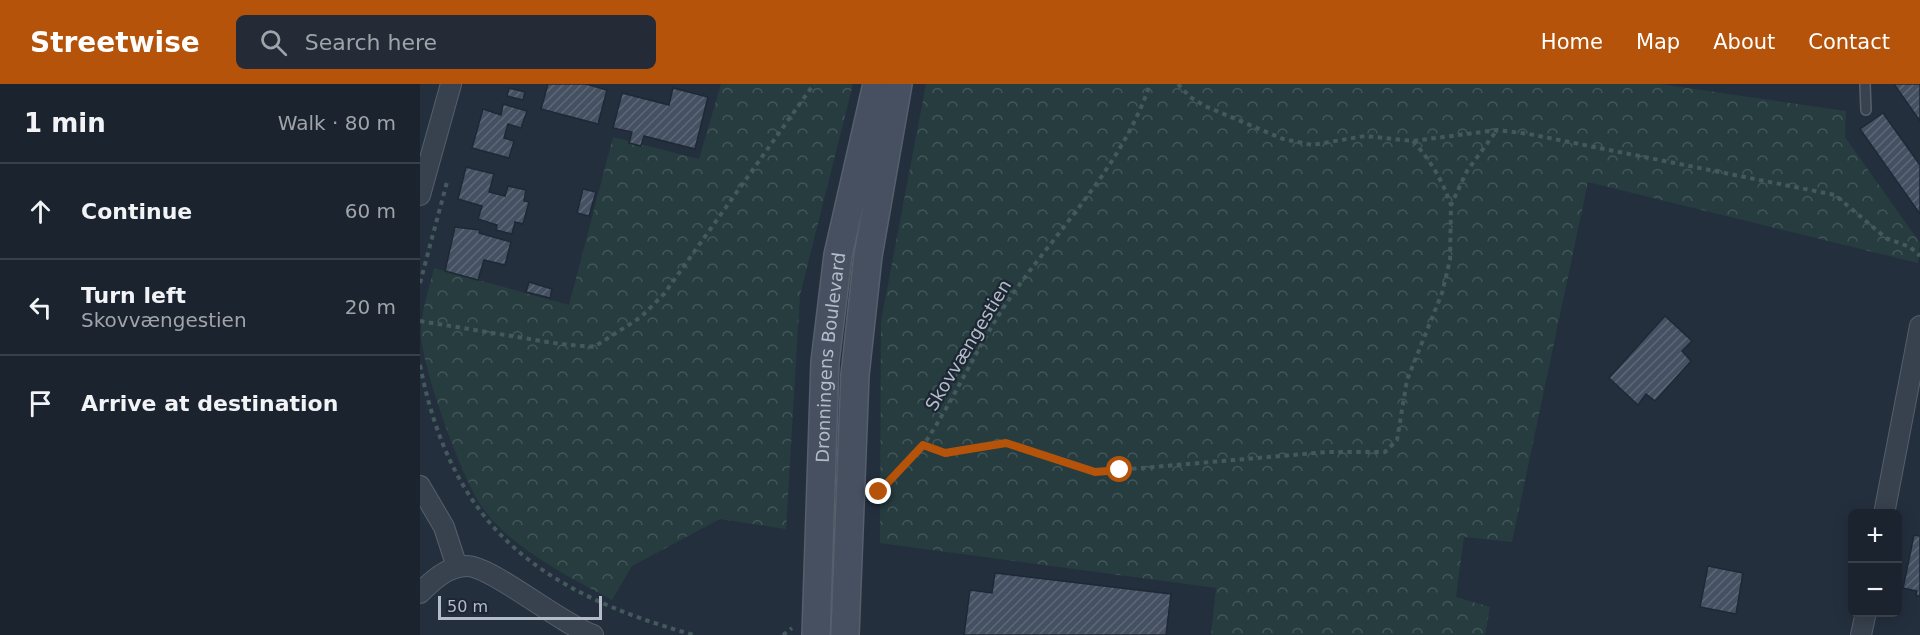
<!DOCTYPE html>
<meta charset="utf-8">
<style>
body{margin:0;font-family:"DejaVu Sans",sans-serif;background:#242b36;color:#f1f3f6}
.controls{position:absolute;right:18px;bottom:18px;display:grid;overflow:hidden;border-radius:9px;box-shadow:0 3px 15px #0003}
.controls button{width:54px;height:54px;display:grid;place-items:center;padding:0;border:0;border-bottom:2px solid #39404a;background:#1b232e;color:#f1f3f6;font:30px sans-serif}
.scale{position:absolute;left:18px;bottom:15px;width:164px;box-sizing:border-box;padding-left:6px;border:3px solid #b4bcc9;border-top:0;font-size:16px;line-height:21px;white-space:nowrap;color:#b4bcc9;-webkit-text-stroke:4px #1d2633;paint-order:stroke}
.stop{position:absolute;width:18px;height:18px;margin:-14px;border:4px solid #b45309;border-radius:50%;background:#fff}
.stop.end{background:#b45309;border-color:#fff;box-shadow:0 2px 6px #0008}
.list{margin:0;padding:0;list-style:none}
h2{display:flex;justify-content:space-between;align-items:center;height:78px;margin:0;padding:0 24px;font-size:26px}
h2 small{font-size:20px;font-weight:400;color:#a0a4aa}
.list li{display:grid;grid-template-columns:39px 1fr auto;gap:18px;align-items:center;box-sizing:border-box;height:96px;padding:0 24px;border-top:2px solid #39404a}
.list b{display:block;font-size:22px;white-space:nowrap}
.list p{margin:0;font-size:20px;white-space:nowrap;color:#a0a4aa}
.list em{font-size:20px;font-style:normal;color:#a0a4aa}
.icon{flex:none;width:33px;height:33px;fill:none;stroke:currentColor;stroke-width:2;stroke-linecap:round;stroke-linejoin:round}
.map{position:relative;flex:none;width:1500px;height:551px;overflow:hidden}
header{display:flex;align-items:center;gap:36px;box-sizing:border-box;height:84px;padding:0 30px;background:#b45309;color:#fff}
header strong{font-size:28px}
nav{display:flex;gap:33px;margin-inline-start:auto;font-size:21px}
.search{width:420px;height:54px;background:#242b36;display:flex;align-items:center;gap:15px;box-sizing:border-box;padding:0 21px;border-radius:9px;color:#a0a4aa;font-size:22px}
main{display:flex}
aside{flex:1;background:#1b232e}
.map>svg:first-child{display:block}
.forest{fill:url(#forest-crowns)}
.building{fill:url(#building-hatch);stroke:#1f2835;stroke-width:1.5}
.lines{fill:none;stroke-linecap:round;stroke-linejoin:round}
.lane-casing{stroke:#565f6c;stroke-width:12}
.street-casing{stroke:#565f6c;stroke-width:22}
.secondary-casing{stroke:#565f6c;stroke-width:30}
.path{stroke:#44595c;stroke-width:4;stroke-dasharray:4.5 4.5;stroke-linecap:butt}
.lane{stroke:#38414e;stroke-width:9}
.street{stroke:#38414e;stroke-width:20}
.secondary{stroke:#465061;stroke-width:27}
.route{stroke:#b45309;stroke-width:8}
.labels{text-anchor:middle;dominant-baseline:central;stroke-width:4.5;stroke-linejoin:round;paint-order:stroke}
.street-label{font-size:18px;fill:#b4bcc9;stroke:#1d2633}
</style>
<header>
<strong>Streetwise</strong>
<div class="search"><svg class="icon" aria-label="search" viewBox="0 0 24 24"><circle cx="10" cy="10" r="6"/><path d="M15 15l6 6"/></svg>Search here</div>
<nav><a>Home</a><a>Map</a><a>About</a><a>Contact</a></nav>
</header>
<main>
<aside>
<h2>1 min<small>Walk · 80 m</small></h2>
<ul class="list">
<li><svg class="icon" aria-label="ahead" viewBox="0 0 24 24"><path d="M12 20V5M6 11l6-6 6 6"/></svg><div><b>Continue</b></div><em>60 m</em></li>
<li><svg class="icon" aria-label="left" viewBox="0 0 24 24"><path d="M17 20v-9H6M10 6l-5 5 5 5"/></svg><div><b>Turn left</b><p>Skovvængestien</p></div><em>20 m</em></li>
<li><svg class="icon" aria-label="arrive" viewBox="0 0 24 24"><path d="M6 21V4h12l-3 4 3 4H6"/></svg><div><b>Arrive at destination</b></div></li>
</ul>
</aside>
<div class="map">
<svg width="1500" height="551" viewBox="0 0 1500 551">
<defs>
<pattern id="forest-crowns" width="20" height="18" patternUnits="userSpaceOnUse" patternTransform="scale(1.5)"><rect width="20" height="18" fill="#263c3f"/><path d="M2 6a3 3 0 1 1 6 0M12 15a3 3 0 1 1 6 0" fill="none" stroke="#435659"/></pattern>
<pattern id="building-hatch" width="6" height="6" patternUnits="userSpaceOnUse" patternTransform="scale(1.5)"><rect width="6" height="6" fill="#455162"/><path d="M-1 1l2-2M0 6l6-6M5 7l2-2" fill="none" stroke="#5d6877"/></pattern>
</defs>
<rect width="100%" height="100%" fill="#242f3e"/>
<g class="forest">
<path d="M301 0H433L380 211 366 445 300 435 212 482 192 516C155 496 116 476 84 448 75 440 66 429 60 420 40 388 4 289 1 252 0 231 9 205 14 184L149 221 193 53 279 75Z"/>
<polygon points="506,0 1240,0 1426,27 1425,53 1500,159 1498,179 1168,98 1092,458 1044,453 1036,513 1070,523 1065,551 791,551 796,504 460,459 461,237"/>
</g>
<g class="building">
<polygon points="128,0 166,0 187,6 178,40 121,25"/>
<polygon points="1474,0 1500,0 1500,37"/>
<polygon points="89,4 105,8 103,16 87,12"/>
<polygon points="253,4 288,13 275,65 224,52 221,62 209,59 212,48 193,44 202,9 249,21"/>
<polygon points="83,20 107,27 101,44 88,40 84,54 94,57 89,74 52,64 63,25 81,31"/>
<polygon points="1463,29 1500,81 1500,130 1440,45"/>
<polygon points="46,83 74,90 69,108 85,112 88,102 106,106 104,117 109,118 103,140 95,138 92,150 76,146 77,141 58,135 62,122 38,115"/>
<polygon points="163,105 176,108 169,132 157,129"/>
<polygon points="35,143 60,146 59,149 91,158 85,181 64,176 58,196 25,187"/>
<polygon points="109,198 132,205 130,214 106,208"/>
<polygon points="1245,232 1272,257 1262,267 1271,277 1235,317 1226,310 1218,321 1189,294"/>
<polygon points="1494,451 1500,452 1500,512 1496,512 1497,507 1483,504"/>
<polygon points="1288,482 1323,489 1316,530 1280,523"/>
<polygon points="575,489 751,510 746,551 544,551 550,506 572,509"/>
</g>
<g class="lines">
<defs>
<polyline id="lane" points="1445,0 1446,26"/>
<g id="street">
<polyline points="0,111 31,0"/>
<polyline points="0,402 24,443 37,483"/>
<polyline points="1464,430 1500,242"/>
<path d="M0 509C13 496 28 482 47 482 71 482 141 540 173 551"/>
<polyline points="1441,551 1446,528"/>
</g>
<g id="secondary">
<path id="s1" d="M396 551 405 278 418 171 457 0"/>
<polyline points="425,551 435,291 448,172 478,0"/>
</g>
</defs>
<use href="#lane" class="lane-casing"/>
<use href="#street" class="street-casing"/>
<use href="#secondary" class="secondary-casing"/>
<g class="path">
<polyline points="758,0 770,13 785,22 863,55 892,61 945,52 993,57 1077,46 1109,50 1415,111 1466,154 1490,163 1500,172"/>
<path d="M993 57C1011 77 1022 96 1031 121"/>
<polyline points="0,199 27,98"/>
<polyline points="0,237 140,260 174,263 221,233 244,210 394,0"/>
<path d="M0 281C32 444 120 508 274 551"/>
<polyline points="503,361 525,369 586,359 675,388 907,368 965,368 977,356 987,296 1022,209 1030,176 1031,121 1047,87 1077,46"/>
<path d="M455 419C464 395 489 381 504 360 536 313 558 260 590 214 638 145 703 81 730 0"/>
<polyline points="363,551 372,544"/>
</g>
<use href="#lane" class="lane"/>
<use href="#street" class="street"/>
<use href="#secondary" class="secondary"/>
</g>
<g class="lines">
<polyline class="route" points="459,408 503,361 525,369 586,359 675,388 700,386"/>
</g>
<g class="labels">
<g class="street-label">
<text transform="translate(548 261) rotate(-59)">Skovvængestien</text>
<text stroke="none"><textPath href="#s1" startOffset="278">Dronningens Boulevard</textPath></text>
</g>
</g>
</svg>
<div class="controls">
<button>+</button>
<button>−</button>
</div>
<div class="scale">50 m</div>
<div class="stop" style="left:700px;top:386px"></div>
<div class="stop end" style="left:459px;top:408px"></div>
</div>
</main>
